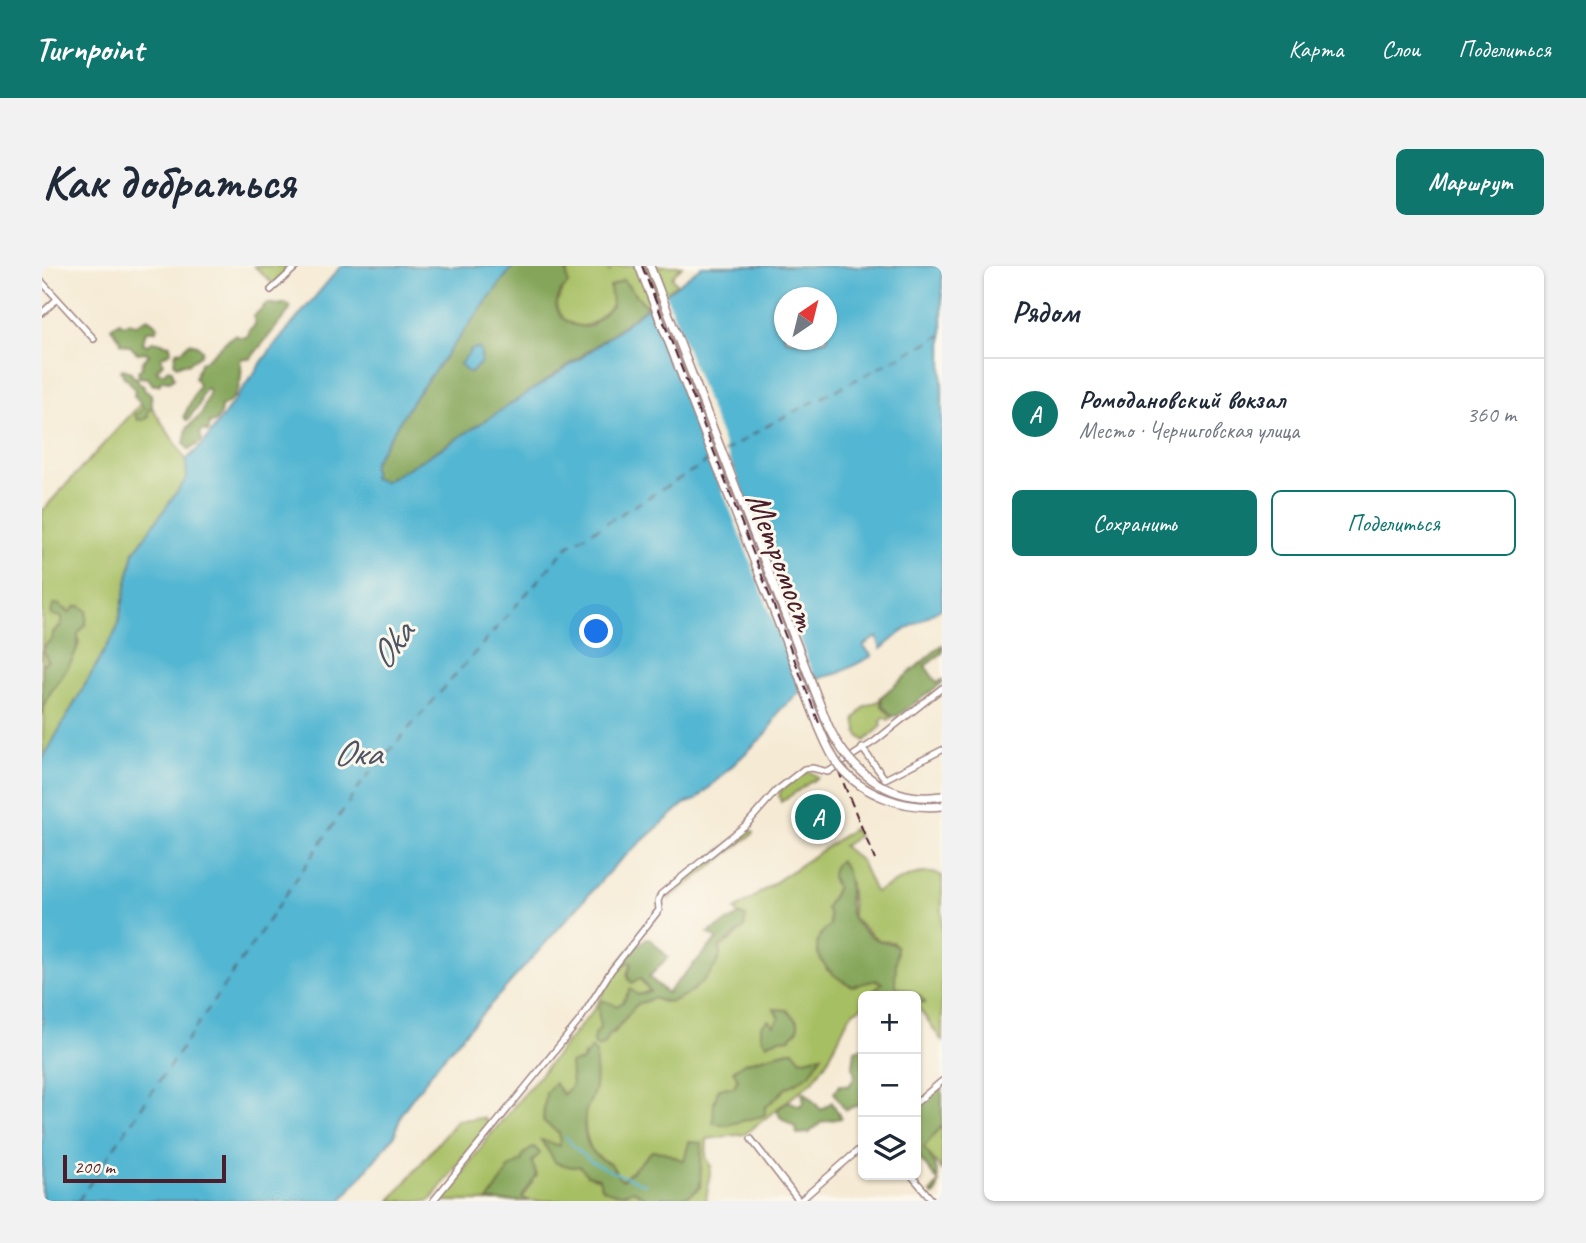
<!DOCTYPE html>
<html lang="ru">
<head>
<meta charset="utf-8">
<style>
  :root { --surface:#fff; --page:#f2f2f3; --text:#1f2937; --muted:#747a83; --line:#e0e1e3; --accent:#0f766e }
  body { margin:0; font-family:Caveat,sans-serif; background:var(--page); color:var(--text) }
  .controls { position:absolute; right:21px; bottom:21px; display:grid; overflow:hidden; border-radius:10px; box-shadow:0 2px 5px #0004 }
  .controls button { width:63px; height:63px; display:grid; place-items:center; padding:0; border:0; border-bottom:2px solid var(--line); background:var(--surface); color:var(--text); font:35px sans-serif }
  .compass { position:absolute; left:732px; top:21px; width:63px; height:63px; border-radius:50%; background:var(--surface); box-shadow:0 2px 5px #0004; rotate:35deg }
  .scale { position:absolute; left:21px; bottom:18px; width:163px; box-sizing:border-box; padding-left:7px; border:4px solid #4a1f2b; border-top:0; font-size:19px; line-height:24px; white-space:nowrap; color:#4a1f2b; -webkit-text-stroke:5px #fbf7ec; paint-order:stroke }
  .you { position:absolute; left:555px; top:366px; width:24px; height:24px; margin:-18px; border:5px solid #fff; border-radius:50%; background:#1a73e8; box-shadow:0 0 0 10px #1a73e833 }
  .badge { display:grid; place-items:center; width:46px; height:46px; border-radius:50%; background:var(--accent); color:#fff; font-size:23px; font-weight:700 }
  .pin { position:absolute; translate:-50% -50%; border:4px solid #fff; box-shadow:0 2px 7px #0006 }
  .list { margin:0; padding:0; list-style:none }
  h2 { display:flex; justify-content:space-between; align-items:center; height:91px; margin:0; padding:0 28px; font-size:30px }
  h2 small { font-size:23px; font-weight:400; color:var(--muted) }
  .list li { display:grid; grid-template-columns:46px 1fr auto; gap:21px; align-items:center; box-sizing:border-box; height:112px; padding:0 28px; border-top:2px solid var(--line) }
  .list b { display:block; font-size:26px; white-space:nowrap }
  .list p { margin:0; font-size:23px; white-space:nowrap; color:var(--muted) }
  .list em { font-size:23px; font-style:normal; color:var(--muted) }
  .actions { display:flex; gap:14px; padding:21px 28px }
  .actions a { flex:1; padding:16px 0; border:2px solid var(--accent); border-radius:10px; text-align:center; font-size:24px; color:var(--accent) }
  .actions .main { background:var(--accent); color:#fff }
  .icon { flex:none; width:38px; height:38px; fill:none; stroke:currentColor; stroke-width:2; stroke-linecap:round; stroke-linejoin:round }
  .map { position:relative; flex:none; width:900px; height:935px; overflow:hidden; border-radius:10px }
  header { display:flex; align-items:center; gap:42px; box-sizing:border-box; height:98px; padding:0 35px; background:var(--accent); color:#fff }
  header strong { font-size:33px }
  nav { display:flex; gap:38px; margin-inline-start:auto; font-size:24px }
  .intro { display:flex; align-items:center; justify-content:space-between; box-sizing:border-box; height:168px; padding:0 42px }
  h1 { margin:0; font-size:49px }
  .button { padding:18px 32px; border-radius:10px; background:var(--accent); color:#fff; font-size:24px; font-weight:700 }
  main { display:flex; gap:42px; padding:0 42px }
  aside { flex:1; background:var(--surface); border-radius:10px; box-shadow:0 2px 5px #0004 }
  .map>svg:first-child { display:block }
  .green { fill:#a7bf64; stroke:#786f48; stroke-width:2; fill-rule:evenodd }
  .forest { fill:#85a65a; stroke:#686242; stroke-width:2 }
  .water { fill:#53b6d2; stroke:#4e6a7e; stroke-width:2; fill-rule:evenodd }
  .pier { fill:#f5ead4 }
  .lines { fill:none; stroke-linecap:round; stroke-linejoin:round }
  .stream { stroke:#53b6d2; stroke-width:2 }
  .ferry { stroke:#4d5465; stroke-width:2; stroke-dasharray:9 7; stroke-linecap:butt }
  .minor-casing { stroke:#a08480; stroke-width:8 }
  .secondary-casing { stroke:#a08480; stroke-width:10 }
  .minor { stroke:#fff; stroke-width:5 }
  .secondary { stroke:#fff; stroke-width:7 }
  .rail { stroke:#4a1f2b; stroke-width:2; stroke-dasharray:10 5; stroke-linecap:butt }
  .secondary-bridge-casing { stroke:#a08480; stroke-width:10; stroke-linecap:butt }
  .secondary-bridge { stroke:#fff; stroke-width:7 }
  .labels { text-anchor:middle; dominant-baseline:central; stroke-width:6; stroke-linejoin:round; paint-order:stroke }
  .street-label { font-size:35px; fill:#4a1f2b; stroke:#fbf7ec }
  .water-label { font-size:37px; font-style:italic; fill:#4d5465; stroke:#fbf7ec }
</style>
</head>
<body>
<header>
<strong>Turnpoint</strong>
<nav><a>Карта</a><a>Слои</a><a>Поделиться</a></nav>
</header>
<div class="intro"><h1>Как добраться</h1><a class="button">Маршрут</a></div>
<main>
<div class="map">
<svg width="900" height="935" viewBox="0 0 900 935">
  <rect width="100%" height="100%" fill="#fbf7ec"/>
  <filter id="ink" filterUnits="userSpaceOnUse"><feTurbulence type="fractalNoise" baseFrequency=".0143" numOctaves="2"/><feDisplacementMap in="SourceGraphic" scale="14" xChannelSelector="R" yChannelSelector="G"/><feConvolveMatrix kernelMatrix="1 2 1 2 8 2 1 2 1" color-interpolation-filters="sRGB"/></filter>
  <filter id="wash" filterUnits="userSpaceOnUse"><feTurbulence type="fractalNoise" baseFrequency=".00686" numOctaves="4" result="noise"/><feDisplacementMap in="SourceGraphic" scale="28" xChannelSelector="R" yChannelSelector="G"/><feGaussianBlur stdDeviation="1.57" result="paint"/><feColorMatrix in="noise" values="0 0 0 0 0 0 0 0 0 0 0 0 0 0 0 0 0 1.4 0 .05"/><feComposite in="paint" operator="in"/></filter>
  <g filter="url(#wash)">
    <rect width="100%" height="100%" fill="#f5ead4"/>
    <g class="green">
      <path d="M212,0h40l-21,18z"/>
      <path d="M524,0h38l5,6 4,-6h69l-10,11 5,7 -30,23 -24,-27c-4,8 -6,19 -12,26 -15,22 -44,32 -55,0l12,-33z"/>
      <path d="M104,132l40,62 2,18 -54,74 -17,77 -75,131 2,-57 28,-44 7,-15 -1,-10 9,-23 -6,-5 -6,1 -5,7 -4,-5 -13,6 9,2v7l-9,8v7l-5,3v19l-6,4v-154z"/>
      <path d="M839,431v8l11,12 -4,3 -4,-3 -3,5 1,4 -17,15 -7,-6 -3,-16 10,-13 14,-5z"/>
      <path d="M763,506h5l8,5 -37,25 -2,-6 2,-6z"/>
      <path d="M706,562l6,5 -85,66v-7z"/>
      <path d="M811,563l5,7 -15,10 18,15 14,31c20,-8 46,-27 67,-16v165c-9,-12 -16,-25 -26,-36v-4l9,2v-2l-28,-14 -3,-4 3,-36 -5,-5 -14,-2 -25,-22 -3,-36 -10,-20 -8,18 5,7 -11,21 3,6 1,12c-17,12 -8,27 -3,44l25,16 24,-6 6,3 -8,8 20,5h-31v10l-10,6 -5,7 -19,39 -16,23 -68,53 -38,5 -1,18 5,9 -5,35h-46l24,-39 -20,-10 -12,-1 -29,29 -4,-1 -8,-15 -14,-5 -6,-9 -5,-16 -2,-19 11,-26v-13l-11,-21 -12,30 -9,10 -9,-12 -10,22 -1,16 16,12 1,13 -18,-5 14,22 24,3 7,9 46,15 17,11h-121l-7,-4 6,-8 -4,-35 -3,7 -14,8v4l-19,28h-47l50,-67 101,-122 24,-42h5l6,-8 5,1 -5,11 12,4 11,13 -33,15 -19,2 7,36 4,-10 5,-1 22,-28 17,-7 10,4 12,-2 35,-26 9,-26 17,-12 10,-19 -7,-2 -4,-5zM732,743l12,1 12,12 -8,16 -12,1 -4,-13 5,-8zM751,784l8,10 20,-5 -23,27 -12,6 -21,20 -46,-19 15,-2 10,-24z"/>
      <path d="M442,852l6,5 -60,78h-40l67,-81z"/>
      <path d="M900,860v44l-19,-23z"/>
    </g>
    <g class="forest">
      <path d="M471,0h53l2,18 -8,8 -4,14c5,16 19,22 35,20l21,-20 -2,-19 13,-7 24,27c-83,65 -171,122 -263,175l-11,-4v-15l44,-69z"/>
      <path d="M225,37l11,2 7,-2 5,3v4l-40,49 -7,-1 -3,2c4,16 -1,40 -19,47l-1,8 -5,7 -5,1 -2,9 -5,-2 -3,3 2,8 -13,9 -5,-6 3,-16 14,-13 9,-24 -3,-3c-7,5 -5,12 -9,19 -4,5 -7,6 -9,13h-3l-2,-4 15,-31 -4,-7 5,-15c10,-3 23,-22 35,-28l7,3 6,-2 2,-7 5,-4 -1,-9z"/>
      <path d="M106,52l10,8 -3,5h-9l-3,12 4,2 7,-4 16,4 1,7 -10,5 2,6 -7,8 7,3 5,-5 4,1 2,8 -4,3 -8,-1 -3,5h-6l-5,-7 -9,-1 -1,-6 4,-3 1,-7 6,-6 -3,-3 -9,1 -7,-7 -9,-2 -1,-5 -9,-11 8,-6 5,3 5,-3 7,3z"/>
      <path d="M147,77l8,2 5,5 -1,4 -13,10 -5,-1 -6,3 -3,-3 2,-11 7,-2z"/>
      <path d="M81,103l8,3 1,4 5,2 2,6 5,2v4l7,4 1,14 -4,2v6l-4,4h-6l-3,-5 9,-7 -10,-12 1,-6 -7,-10 -4,-3 -3,-7z"/>
      <path d="M12,338l6,1 9,8 6,-6 6,-1 6,5 -1,13 -8,10c3,31 -32,51 -36,80v-49l6,-4 -6,-13 10,-9 1,-6 9,-9v-7l-9,-2 -2,-3z"/>
      <path d="M900,379v8l-17,13 12,17 5,-3v3l-45,33h-5l-10,-11 -1,-8z"/>
      <path d="M797,595c18,15 4,39 14,57 3,7 18,19 25,22 8,3 13,1 19,7l-2,36 2,4c11,2 24,6 28,16l-9,-2v-5h-22l-21,-5 9,-8 -5,-3 -25,6c-23,-11 -52,-38 -22,-61l-1,-11 -3,-6 11,-20c-6,-9 -7,-19 2,-27z"/>
      <path d="M697,649l7,2 -2,11 -25,20 2,3c-2,19 -28,42 -46,49 -8,3 -14,1 -22,-2l-17,7 -23,28 -4,1 -4,10 -7,3 -5,-5 1,-7 6,-7 -2,-20 4,-8 15,6 6,-4 7,-13 8,6 12,-4 -10,-13 -8,5c-8,-7 -2,-12 0,-20l-5,-1 -6,8h-5l2,-6 17,-20 4,1 8,-7 3,1 18,18 -19,20 18,16 50,-54 -9,-6z"/>
      <path d="M732,743l13,1 11,12v7l-8,9 -12,1 -12,5 -5,-7v-11l7,-6 6,5 5,-7z"/>
      <path d="M821,781v60l-5,-2 -13,5 -11,-18 6,-7 9,1 6,-10 -2,-9 2,-17z"/>
      <path d="M549,782l5,5c-1,12 1,27 -2,38 -2,9 -9,17 -9,25 -3,24 5,40 26,48l8,14 4,2 29,-29 12,1 20,9 5,-19 13,1 -2,44c-12,12 -22,13 -38,10l-2,4h-10l-17,-11c-11,7 -21,4 -32,-3l-2,-9 -12,-3 -7,-9 -8,1 -16,-4 -15,-23 19,6 -1,-13 -16,-12 3,-28 8,-10 9,12 9,-10 -2,-22 12,-2z"/>
      <path d="M751,784l8,10 21,-5 -12,19 -24,14 -21,20v6l-3,2 -35,9 -14,-2 1,-20 5,-15 15,-1 4,-8 -5,-8 11,-8z"/>
      <path d="M900,818v42l-18,21c11,16 18,29 12,47l-3,1 -2,-3 8,-10 -23,-28v-48z"/>
      <path d="M763,826l16,18 11,-8 9,16 -19,4 -13,11 -12,1 -1,-6 -16,-11 -3,-7 11,-9 12,5 4,-5 -2,-8z"/>
      <path d="M492,881l6,6 -8,9 5,13 -15,22 7,4h-41l19,-28v-4l14,-8 3,-7z"/>
    </g>
    <g class="water">
      <path d="M299,0h172l-96,128 -44,69v15l11,4 65,-38 131,-85 122,-93h240v342l-42,25 -19,16 -4,-12 -13,8v2l8,9 -33,17 -19,5 -24,17 -17,16 -11,21 -72,68 -12,4 -69,61 -174,195 -39,52 -7,23 -54,66h-299v-441l75,-131 17,-77 53,-74 -1,-18 17,-16 69,-96zM743,32h42v42h-42z"/>
      <path d="M436,82l3,3v11l-10,11 -5,-2 -6,-7 11,-14z"/>
    </g>
    <path class="pier" d="M622,24l153,395 -15,9 -153,-392z"/>
    <g class="lines">
      <path class="stream" d="M524,871c20,28 48,36 79,47"/>
      <g class="ferry">
        <path d="M682,186l41,-25 177,-92"/>
        <path d="M36,935l285,-420 205,-235 142,-86"/>
      </g>
    </g>
  </g>
  <g filter="url(#ink)">
    <g class="lines">
      <defs>
        <g id="minor">
          <path d="M0,16l52,57"/>
          <path d="M229,24l26,-24"/>
          <path d="M0,47l15,-14"/>
          <path d="M820,482l23,31 57,-29"/>
          <path d="M874,837l26,-22"/>
          <path d="M709,873l48,62"/>
          <path d="M869,909l22,26"/>
          <path d="M391,935l147,-181 31,-49 48,-61 -1,-9 3,-7 86,-70 29,-33 28,-22 8,-1 16,4 47,-31 67,-53"/>
          <path d="M758,935l63,-55"/>
        </g>
        <g id="secondary">
          <path d="M597,0l180,461"/>
          <path d="M608,0l178,459"/>
        </g>
      </defs>
      <use href="#minor" class="minor-casing"/>
      <use href="#secondary" class="secondary-casing"/>
      <use href="#minor" class="minor"/>
      <use href="#secondary" class="secondary"/>
      <path class="rail" d="M600,0l179,462 54,132"/>
      <defs>
        <g id="secondary-bridge">
          <path d="M786,459c21,45 61,79 114,71"/>
          <path d="M777,461c6,14 11,27 20,39 24,29 66,44 103,40"/>
        </g>
      </defs>
      <use href="#secondary-bridge" class="secondary-bridge-casing"/>
      <use href="#secondary-bridge" class="secondary-bridge"/>
    </g>
  </g>
  <g class="labels">
    <g class="street-label">
      <text transform="translate(740 295) rotate(69)">Метромост</text>
    </g>
    <g class="water-label">
      <text transform="translate(349 379) rotate(-53)">Oka</text>
      <text x="315" y="486">Ока</text>
    </g>
  </g>
</svg>
<div class="controls">
<button>+</button>
<button>−</button>
<button><svg class="icon" aria-label="layers" viewBox="0 0 24 24"><path d="M12 4l9 5-9 5-9-5zM3 14l9 5 9-5"/></svg></button>
</div>
<svg class="compass" viewBox="-18 -18 36 36"><path d="M0-13l5 13h-10z" fill="#e53935"/><path d="M0 13l5-13h-10z" fill="#747a83"/></svg>
<div class="scale">200 m</div>
<div class="you"></div>
<div class="pin badge" style="left:776px;top:551px">A</div>
</div>
<aside>
<h2>Рядом<small></small></h2>
<ul class="list">
<li><span class="badge">A</span><div><b>Ромодановский вокзал</b><p>Место · Черниговская улица</p></div><em>360 m</em></li>
</ul>
<div class="actions"><a class="main">Сохранить</a><a>Поделиться</a></div>
</aside>
</main>
</body>
</html>
